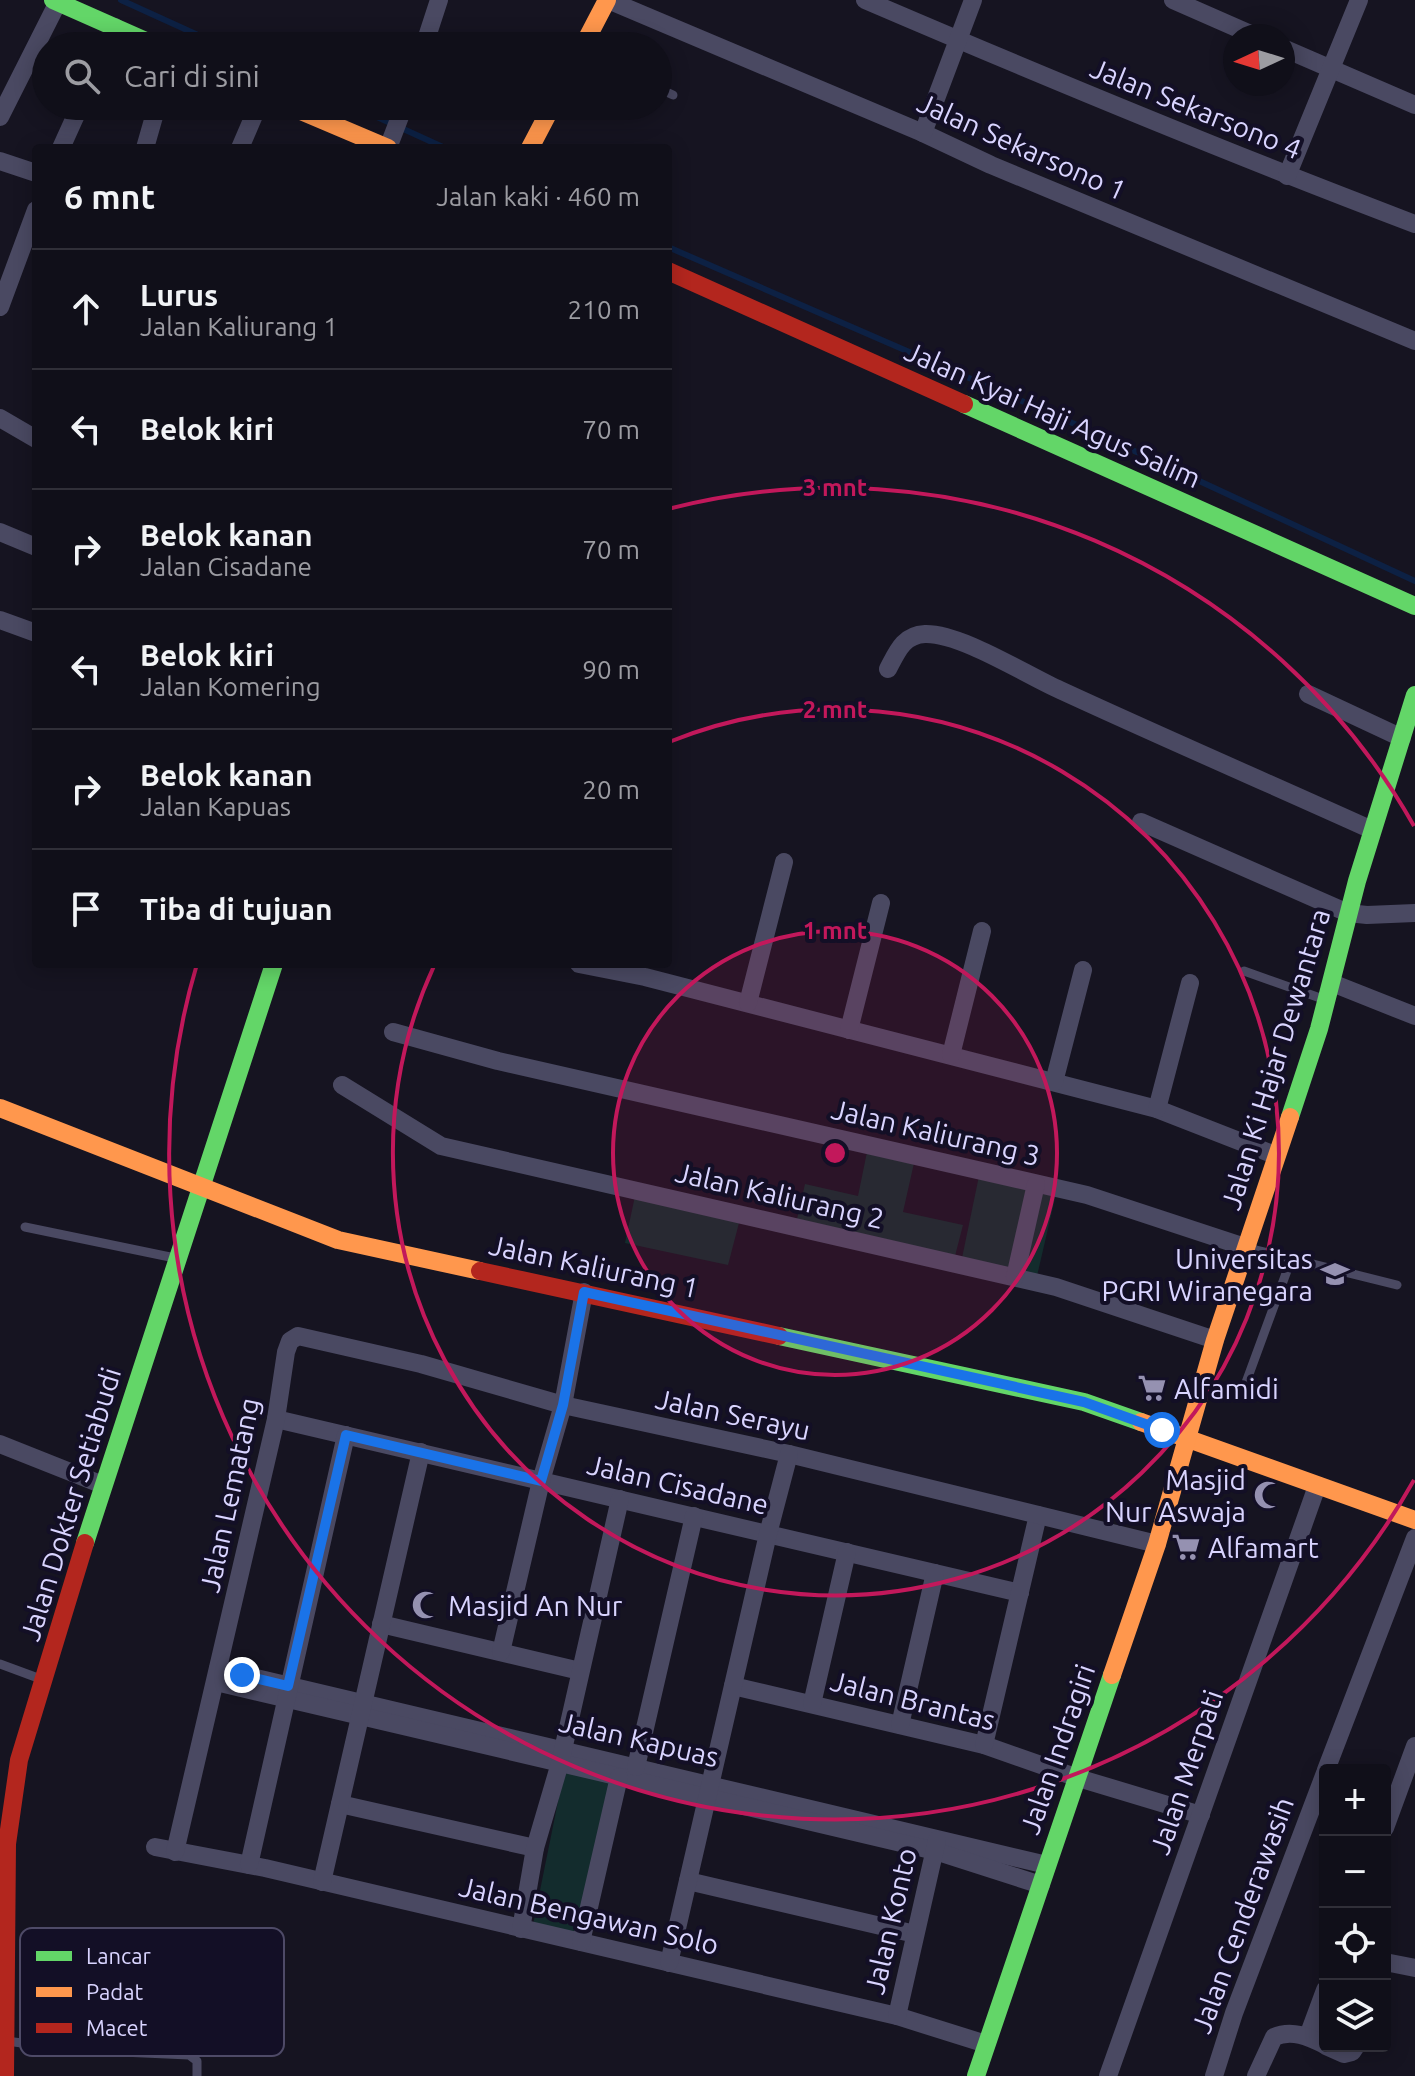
<!DOCTYPE html>
<html lang="id">
<head>
<meta charset="utf-8">
<style>
  :root { --surface:#100f19; --page:#1e1d26; --text:#f1f3f6; --muted:#9c9ca2; --line:#302f38 }
  body { margin:0; font-family:Ubuntu,sans-serif; background:var(--page); color:var(--text) }
  .controls { position:absolute; right:24px; bottom:24px; display:grid; overflow:hidden; border-radius:8px; box-shadow:0 4px 20px #0003 }
  .controls button { width:72px; height:72px; display:grid; place-items:center; padding:0; border:0; border-bottom:2px solid var(--line); background:var(--surface); color:var(--text); font:40px sans-serif }
  .compass { position:absolute; left:1223px; top:24px; width:72px; height:72px; border-radius:50%; background:var(--surface); box-shadow:0 4px 20px #0003; rotate:266deg }
  .stop { position:absolute; width:24px; height:24px; margin:-18px; border:6px solid #1a73e8; border-radius:50%; background:#fff }
  .stop.end { background:#1a73e8; border-color:#fff; box-shadow:0 2px 8px #0008 }
  .list { margin:0; padding:0; list-style:none }
  h2 { display:flex; justify-content:space-between; align-items:center; height:104px; margin:0; padding:0 32px; font-size:34px }
  h2 small { font-size:26px; font-weight:400; color:var(--muted) }
  .list li { display:grid; grid-template-columns:52px 1fr auto; gap:24px; align-items:center; box-sizing:border-box; height:120px; padding:0 32px; border-top:2px solid var(--line) }
  .list b { display:block; font-size:30px; white-space:nowrap }
  .list p { margin:0; font-size:26px; white-space:nowrap; color:var(--muted) }
  .list em { font-size:26px; font-style:normal; color:var(--muted) }
  .icon { flex:none; width:44px; height:44px; fill:none; stroke:currentColor; stroke-width:2; stroke-linecap:round; stroke-linejoin:round }
  .map { position:relative; flex:none; width:1415px; height:2076px; overflow:hidden }
  .search { position:absolute; background:var(--surface); box-shadow:0 4px 20px #0003; left:32px; top:32px; width:640px; height:88px; display:flex; align-items:center; gap:20px; box-sizing:border-box; padding:0 28px; border-radius:44px; color:var(--muted); font-size:30px }
  .panel { position:absolute; background:var(--surface); box-shadow:0 4px 20px #0003; left:32px; top:144px; width:640px; height:824px; border-radius:8px }
  .map>svg:first-child { display:block }
  .green { fill:#132c2d }
  .lines { fill:none; stroke-linecap:round; stroke-linejoin:round }
  .stream { stroke:#0d2144; stroke-width:6 }
  .lane { stroke:#4a4962; stroke-width:9 }
  .street { stroke:#4a4962; stroke-width:18 }
  .fast { stroke:#63d668; stroke-width:18 }
  .slow { stroke:#ff974d; stroke-width:18 }
  .jam { stroke:#b3261e; stroke-width:18 }
  .route { stroke:#1a73e8; stroke-width:10 }
  .ring { fill:none; stroke:#c2185b; stroke-width:4 }
  .labels { text-anchor:middle; dominant-baseline:central; stroke-width:8; stroke-linejoin:round; paint-order:stroke }
  .street-label { font-size:28px; fill:#d9d4ff; stroke:#130f26 }
  .poi-label { font-size:28px; fill:#d9d4ff; stroke:#130f26; text-anchor:start }
  .key { fill:#130f26; stroke:#4e4a67; stroke-width:2 }
  .key-label { font-size:22px; fill:#d9d4ff }
  .centre { fill:#c2185b; stroke:#130f26; stroke-width:4 }
  .ring-label { font-size:24px; text-anchor:middle; font-weight:bold; fill:#c2185b; stroke:#130f26; stroke-width:8; stroke-linejoin:round; paint-order:stroke }
</style>
</head>
<body>
<div class="map">
<svg width="1415" height="2076" viewBox="0 0 1415 2076">
  <rect width="100%" height="100%" fill="#161421"/>
  <g class="green">
    <path d="M867,1152l47,11 -11,49 60,13 -8,31 -158,-37 8,-35 53,12z"/>
    <path d="M979,1176l77,18 -19,82 -75,-18z"/>
    <path d="M635,1196l105,23 -12,46 -103,-22z"/>
    <path d="M564,1772l46,9 -33,155 -44,-11z"/>
  </g>
  <g class="lines">
    <g class="stream">
      <path d="M121,0l101,46"/>
      <path d="M353,106l92,42"/>
      <path d="M668,247l432,188 315,146"/>
    </g>
    <g class="lane">
      <path d="M658,88l15,7"/>
      <path d="M1244,971l79,28"/>
      <path d="M25,1227l145,30"/>
      <path d="M1248,1248l149,37"/>
      <path d="M1241,1396l51,-139"/>
      <path d="M0,1664l38,14"/>
      <path d="M14,2042l63,8 112,5 8,6v15"/>
    </g>
    <g class="street">
      <path d="M608,0l315,133 68,32 424,176"/>
      <path d="M865,0c182,78 365,154 550,224"/>
      <path d="M1173,0l82,36"/>
      <path d="M107,46l8,-19"/>
      <path d="M424,46l15,-46"/>
      <path d="M1283,48l132,57"/>
      <path d="M0,117l58,-115"/>
      <path d="M923,133l50,-133"/>
      <path d="M61,148l19,-42"/>
      <path d="M145,148l12,-42"/>
      <path d="M240,148l18,-42"/>
      <path d="M388,148l16,-42"/>
      <path d="M0,161l36,12"/>
      <path d="M1287,176l72,-176"/>
      <path d="M0,307l36,-97"/>
      <path d="M0,418l36,21"/>
      <path d="M0,532l36,15"/>
      <path d="M0,620l36,13"/>
      <path d="M888,669c9,-17 15,-34 37,-35 36,-1 101,41 135,56 104,48 208,93 312,140"/>
      <path d="M1308,694l94,44"/>
      <path d="M1141,822l207,91 19,2 48,-2"/>
      <path d="M579,964l66,13 512,132 118,46"/>
      <path d="M1332,983l83,33"/>
      <path d="M748,1003l36,-141"/>
      <path d="M849,1030l32,-127"/>
      <path d="M393,1032l105,29 589,134 161,53"/>
      <path d="M951,1055l31,-124"/>
      <path d="M1054,1082l29,-112"/>
      <path d="M342,1085l99,61 615,141 159,53"/>
      <path d="M1157,1109l33,-126"/>
      <path d="M1015,1277l21,-93"/>
      <path d="M276,1419l744,174"/>
      <path d="M0,1444l103,41"/>
      <path d="M381,1624l199,47"/>
      <path d="M501,1652l40,-171 22,-76 21,-113"/>
      <path d="M218,1669l829,196"/>
      <path d="M216,1682l719,169 106,34"/>
      <path d="M733,1686l251,59 94,33 123,37"/>
      <path d="M812,1704l35,-152"/>
      <path d="M900,1725l35,-152"/>
      <path d="M984,1745l54,-230"/>
      <path d="M636,1767l58,-251"/>
      <path d="M1326,1770l89,-232"/>
      <path d="M340,1804l195,44"/>
      <path d="M1385,1828l30,-82"/>
      <path d="M155,1847l110,21 632,148 89,28"/>
      <path d="M175,1852l101,-433 10,-67 4,-11 8,-5 123,28 142,41 226,49 368,90"/>
      <path d="M249,1865l97,-430"/>
      <path d="M688,1881l227,53"/>
      <path d="M322,1882l99,-430"/>
      <path d="M521,1929l14,-81 25,-85 60,-264"/>
      <path d="M581,1942l38,-165"/>
      <path d="M1385,1962l30,6"/>
      <path d="M669,1963l99,-429 21,-80"/>
      <path d="M897,2016l40,-176"/>
      <path d="M1308,2036l17,-46"/>
      <path d="M1326,2046l18,8 8,-2 4,-6"/>
      <path d="M1108,2076l209,-590"/>
      <path d="M1214,2076l20,-63 91,-240"/>
      <path d="M1256,2076l18,-39c18,-8 35,0 51,8"/>
    </g>
    <g class="fast">
      <path d="M53,0l104,46"/>
      <path d="M964,404l451,202"/>
      <path d="M1290,1117l29,-88 38,-148 58,-186"/>
      <path d="M779,1336l305,66 57,20"/>
      <path d="M85,1543l189,-579"/>
      <path d="M976,2076l136,-401"/>
    </g>
    <g class="slow">
      <path d="M583,46l24,-46"/>
      <path d="M289,106l99,42"/>
      <path d="M530,148l22,-42"/>
      <path d="M0,1108l338,132 142,31"/>
      <path d="M1141,1422l274,98"/>
      <path d="M1112,1675l45,-131 58,-204 75,-223"/>
    </g>
    <g class="jam">
      <path d="M668,271l296,133"/>
      <path d="M480,1271l299,65"/>
      <path d="M5,2076l2,-232 12,-84 66,-217"/>
    </g>
  </g>
  <g class="lines">
    <path class="route" d="M242,1675l46,11 58,-251 195,46 22,-76 21,-113 500,110 78,28"/>
  </g>
  <circle cx="835" cy="1153" r="222" fill="#c2185b" fill-opacity=".12"/>
  <g class="ring">
    <circle cx="835" cy="1153" r="222"/>
    <path d="M669 742A443 443 0 1 1 434 966"/>
    <path d="M1414 1480A665 665 0 0 1 197 964M668 509A665 665 0 0 1 1414 826"/>
  </g>
  <defs>
    <symbol id="university-bare" viewBox="-9 -9 18 18"><path d="M0-5L7-2L0 1L-7-2ZM-4 1L0 2.5L4 1V4Q0 6-4 4Z" fill="#9591b1" stroke="#130f26" stroke-width="2.5" paint-order="stroke"/></symbol>
    <symbol id="supermarket-bare" viewBox="-9 -9 18 18"><path d="M-6-5.5h2.5l.6 2H6L4.5 2H-2.5L-4.4-4H-6ZM-1.5 3.2a1.3 1.3 0 1 0 .1 0ZM3 3.2a1.3 1.3 0 1 0 .1 0Z" fill="#9591b1" stroke="#130f26" stroke-width="2.5" paint-order="stroke"/></symbol>
    <symbol id="mosque-bare" viewBox="-9 -9 18 18"><path d="M3.5-4.9A6 6 0 1 0 3.5 4.9A5 5 0 1 1 3.5-4.9Z" fill="#9591b1" stroke="#130f26" stroke-width="2.5" paint-order="stroke"/></symbol>
  </defs>
  <g fill-rule="evenodd">
    <use href="#university-bare" x="1315" y="1254" width="40" height="40"/>
    <use href="#supermarket-bare" x="1132" y="1368" width="40" height="40"/>
    <use href="#mosque-bare" x="1248" y="1475" width="40" height="40"/>
    <use href="#supermarket-bare" x="1166" y="1527" width="40" height="40"/>
    <use href="#mosque-bare" x="406" y="1585" width="40" height="40"/>
  </g>
  <g class="labels">
    <g class="street-label">
      <text transform="translate(1196 108) rotate(22)">Jalan Sekarsono 4</text>
      <text transform="translate(1022 146) rotate(24)">Jalan Sekarsono 1</text>
      <text transform="translate(1053 414) rotate(24)">Jalan Kyai Haji Agus Salim</text>
      <text transform="translate(1275 1059) rotate(-73)">Jalan Ki Hajar Dewantara</text>
      <text transform="translate(936 1132) rotate(13)">Jalan Kaliurang 3</text>
      <text transform="translate(780 1195) rotate(13)">Jalan Kaliurang 2</text>
      <text transform="translate(594 1266) rotate(12)">Jalan Kaliurang 1</text>
      <text transform="translate(733 1414) rotate(12)">Jalan Serayu</text>
      <text transform="translate(678 1484) rotate(13)">Jalan Cisadane</text>
      <text transform="translate(229 1495) rotate(-78)">Jalan Lematang</text>
      <text transform="translate(70 1504) rotate(-73)">Jalan Dokter Setiabudi</text>
      <text transform="translate(913 1700) rotate(14)">Jalan Brantas</text>
      <text transform="translate(639 1739) rotate(13)">Jalan Kapuas</text>
      <text transform="translate(1057 1749) rotate(-71)">Jalan Indragiri</text>
      <text transform="translate(1186 1772) rotate(-71)">Jalan Merpati</text>
      <text transform="translate(589 1915) rotate(13)">Jalan Bengawan Solo</text>
      <text transform="translate(1242 1915) rotate(-70)">Jalan Cenderawasih</text>
      <text transform="translate(890 1921) rotate(-77)">Jalan Konto</text>
    </g>
    <g class="poi-label">
      <text x="1313" y="1258" text-anchor="end">Universitas<tspan x="1313" dy="32">PGRI Wiranegara</tspan></text>
      <text x="1174" y="1388">Alfamidi</text>
      <text x="1246" y="1479" text-anchor="end">Masjid<tspan x="1246" dy="32">Nur Aswaja</tspan></text>
      <text x="1208" y="1547">Alfamart</text>
      <text x="448" y="1605">Masjid An Nur</text>
    </g>
  </g>
  <rect x="20" y="1928" width="264" height="128" rx="12" class="key"/>
  <rect x="36" y="1951" width="36" height="10" fill="#63d668"/>
  <rect x="36" y="1987" width="36" height="10" fill="#ff974d"/>
  <rect x="36" y="2023" width="36" height="10" fill="#b3261e"/>
  <g class="key-label">
    <text x="86" y="1964">Lancar</text>
    <text x="86" y="2000">Padat</text>
    <text x="86" y="2036">Macet</text>
  </g>
  <circle cx="835" cy="1153" r="12" class="centre"/>
  <g class="ring-label">
    <text x="835" y="496">3 mnt</text>
    <text x="835" y="718">2 mnt</text>
    <text x="835" y="939">1 mnt</text>
  </g>
</svg>
<div class="controls">
<button>+</button>
<button>−</button>
<button><svg class="icon" aria-label="locate" viewBox="0 0 24 24"><circle cx="12" cy="12" r="6"/><path d="M12 2v4M12 18v4M2 12h4M18 12h4"/></svg></button>
<button><svg class="icon" aria-label="layers" viewBox="0 0 24 24"><path d="M12 4l9 5-9 5-9-5zM3 14l9 5 9-5"/></svg></button>
</div>
<svg class="compass" viewBox="-18 -18 36 36"><path d="M0-13l5 13h-10z" fill="#e53935"/><path d="M0 13l5-13h-10z" fill="#9c9ca2"/></svg>
<div class="stop" style="left:1162px;top:1430px"></div>
<div class="stop end" style="left:242px;top:1675px"></div>
<div class="search"><svg class="icon" aria-label="search" viewBox="0 0 24 24"><circle cx="10" cy="10" r="6"/><path d="M15 15l6 6"/></svg>Cari di sini</div>
<section class="panel">
<h2>6 mnt<small>Jalan kaki · 460 m</small></h2>
<ul class="list">
<li><svg class="icon" aria-label="ahead" viewBox="0 0 24 24"><path d="M12 20V5M6 11l6-6 6 6"/></svg><div><b>Lurus</b><p>Jalan Kaliurang 1</p></div><em>210 m</em></li>
<li><svg class="icon" aria-label="left" viewBox="0 0 24 24"><path d="M17 20v-9H6M10 6l-5 5 5 5"/></svg><div><b>Belok kiri</b></div><em>70 m</em></li>
<li><svg class="icon" aria-label="right" viewBox="0 0 24 24"><path d="M7 20v-9h11M14 6l5 5-5 5"/></svg><div><b>Belok kanan</b><p>Jalan Cisadane</p></div><em>70 m</em></li>
<li><svg class="icon" aria-label="left" viewBox="0 0 24 24"><path d="M17 20v-9H6M10 6l-5 5 5 5"/></svg><div><b>Belok kiri</b><p>Jalan Komering</p></div><em>90 m</em></li>
<li><svg class="icon" aria-label="right" viewBox="0 0 24 24"><path d="M7 20v-9h11M14 6l5 5-5 5"/></svg><div><b>Belok kanan</b><p>Jalan Kapuas</p></div><em>20 m</em></li>
<li><svg class="icon" aria-label="arrive" viewBox="0 0 24 24"><path d="M6 21V4h12l-3 4 3 4H6"/></svg><div><b>Tiba di tujuan</b></div></li>
</ul>
</section>
</div>
</body>
</html>
